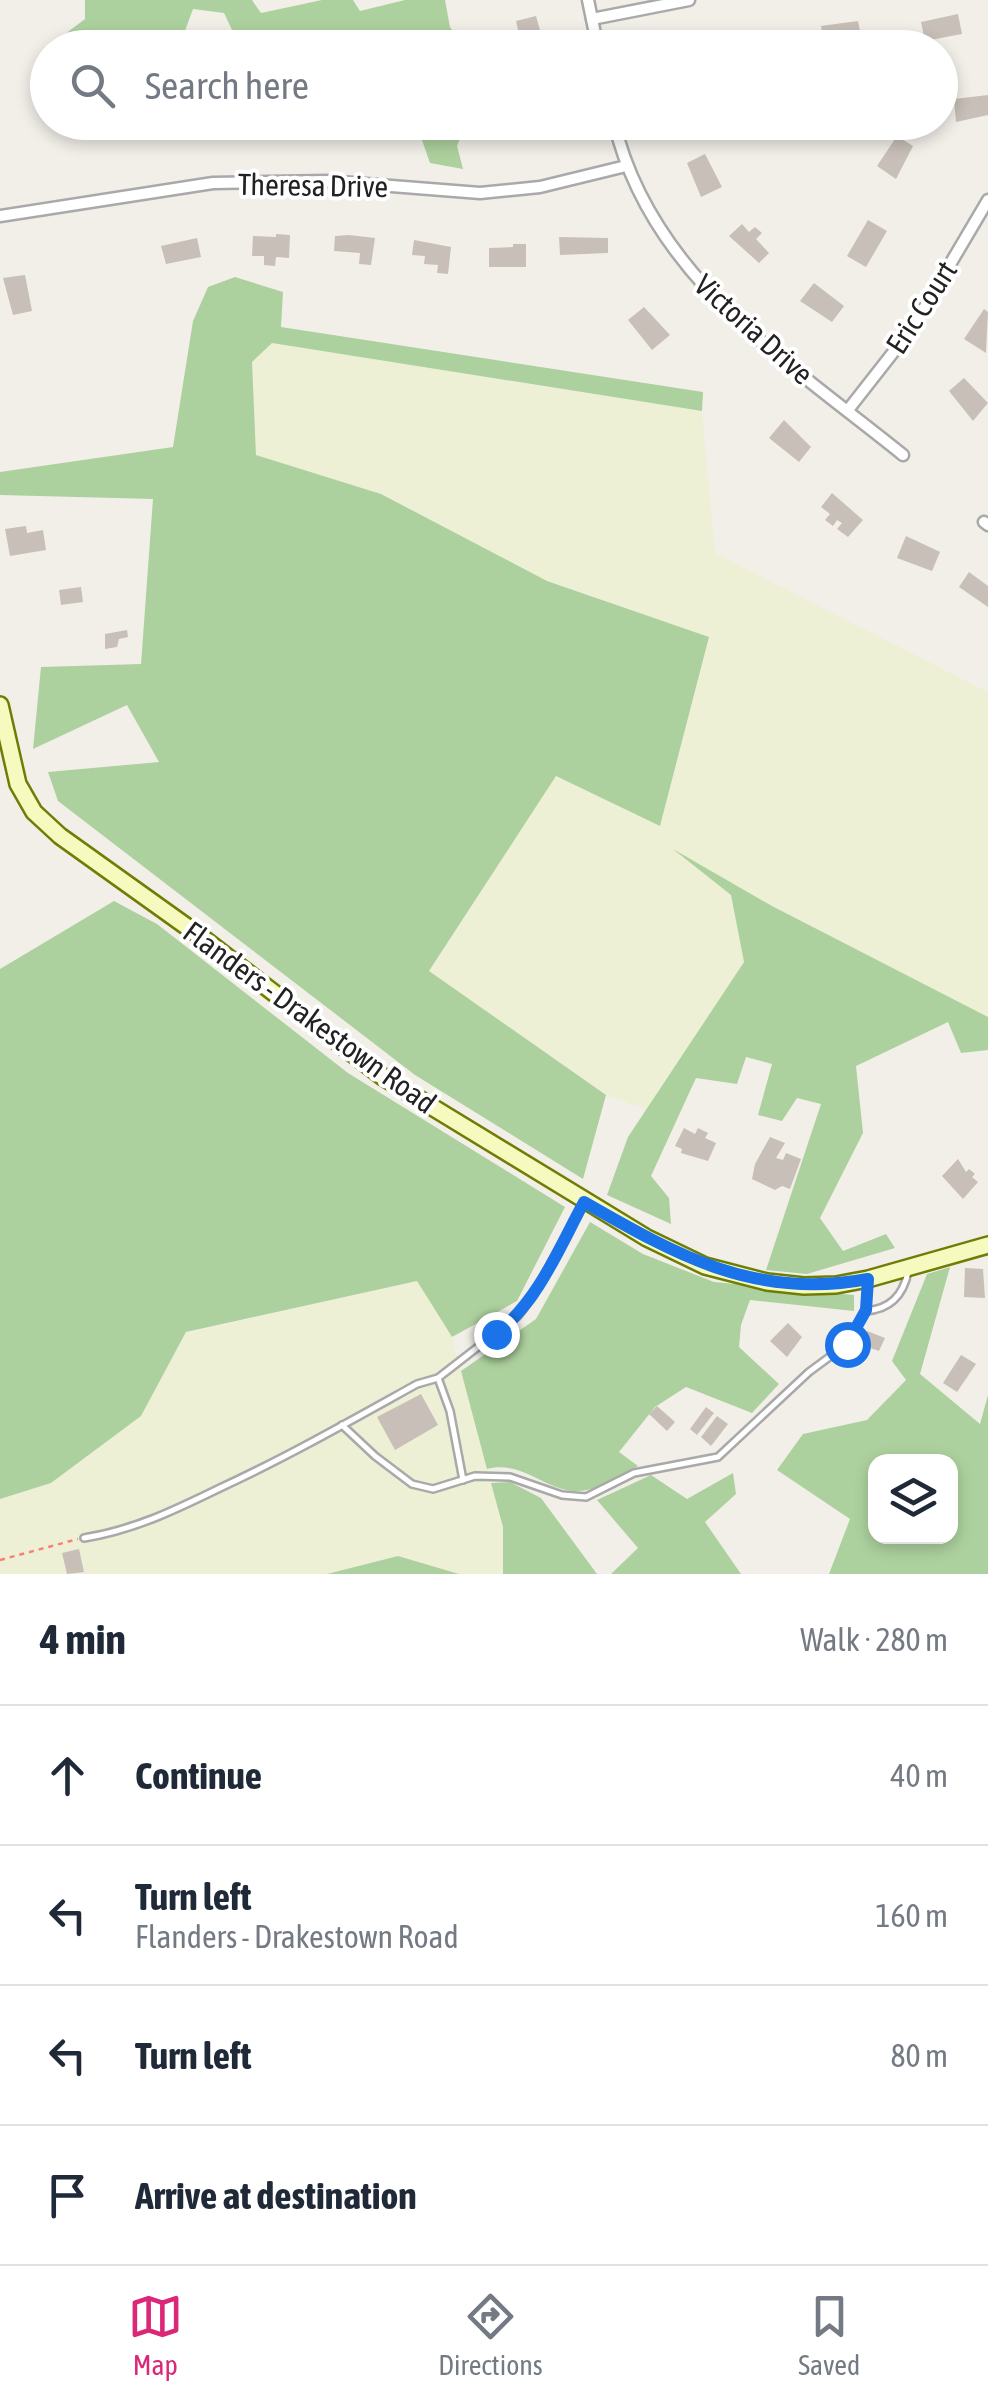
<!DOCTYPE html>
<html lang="en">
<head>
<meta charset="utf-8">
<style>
  :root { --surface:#fff; --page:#f6f6f7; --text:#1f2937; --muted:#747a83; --line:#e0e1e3; --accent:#db2777 }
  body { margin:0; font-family:"Asap Condensed",sans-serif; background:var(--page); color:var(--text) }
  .controls { position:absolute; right:30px; bottom:30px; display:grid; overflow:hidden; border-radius:20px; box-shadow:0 5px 15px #0003 }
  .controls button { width:90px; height:90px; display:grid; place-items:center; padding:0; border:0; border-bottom:2px solid var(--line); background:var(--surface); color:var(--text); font:50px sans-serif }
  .stop { position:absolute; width:30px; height:30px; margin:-22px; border:8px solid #1a73e8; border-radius:50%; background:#fff }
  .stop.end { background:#1a73e8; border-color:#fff; box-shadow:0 2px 10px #0008 }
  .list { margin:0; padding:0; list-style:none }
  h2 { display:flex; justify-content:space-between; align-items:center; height:130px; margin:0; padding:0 40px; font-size:42px }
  h2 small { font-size:32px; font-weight:400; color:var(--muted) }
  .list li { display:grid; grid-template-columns:65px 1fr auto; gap:30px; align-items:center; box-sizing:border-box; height:140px; padding:0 40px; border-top:2px solid var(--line) }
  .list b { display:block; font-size:38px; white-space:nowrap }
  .list p { margin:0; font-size:32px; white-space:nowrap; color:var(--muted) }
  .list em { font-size:32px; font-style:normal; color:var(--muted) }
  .icon { flex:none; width:55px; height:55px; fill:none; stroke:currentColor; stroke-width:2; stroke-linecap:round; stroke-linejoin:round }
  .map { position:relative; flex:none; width:988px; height:1574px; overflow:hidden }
  .search { position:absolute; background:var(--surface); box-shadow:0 5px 15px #0003; left:30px; right:30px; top:30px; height:110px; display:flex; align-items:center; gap:25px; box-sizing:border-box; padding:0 35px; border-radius:55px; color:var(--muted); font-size:38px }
  .sheet { height:690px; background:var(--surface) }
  nav { display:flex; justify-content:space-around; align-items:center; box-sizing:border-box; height:140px; border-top:2px solid var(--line); background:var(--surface); font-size:28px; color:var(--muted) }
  nav a { display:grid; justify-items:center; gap:5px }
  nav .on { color:var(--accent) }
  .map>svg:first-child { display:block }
  .farmland { fill:#eef0d5 }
  .forest { fill:#add19e; fill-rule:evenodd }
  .building { fill:#c7bfb8 }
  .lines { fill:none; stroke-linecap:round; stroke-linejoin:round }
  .lane-casing { stroke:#a9a9a9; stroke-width:10 }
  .street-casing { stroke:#a9a9a9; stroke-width:15 }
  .secondary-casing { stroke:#707d05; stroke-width:20 }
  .path { stroke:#fa8072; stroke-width:2.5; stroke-dasharray:5 5; stroke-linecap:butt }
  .lane { stroke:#fff; stroke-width:5 }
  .street { stroke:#fff; stroke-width:10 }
  .secondary { stroke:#f7fabf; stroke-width:15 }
  .route { stroke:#1a73e8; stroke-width:12 }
  .labels { text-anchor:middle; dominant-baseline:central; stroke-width:8; stroke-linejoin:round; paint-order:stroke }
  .street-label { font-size:30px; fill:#222; stroke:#fff }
</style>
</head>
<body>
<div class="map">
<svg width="988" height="1574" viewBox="0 0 988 1574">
  <rect width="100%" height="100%" fill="#f2efe9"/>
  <g class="farmland">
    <path d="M272,343l430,68 13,142 273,139v325l-216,-111 -91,-52 50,41 13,67 -98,147 -40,-14 -177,-123 127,-196 104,50 49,-188 -162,-57 -166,-87 -125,-39 -4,-94z"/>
    <path d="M417,1281l35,57 51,189v47h-44l-61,-18 -71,18h-327v-75l51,-16 90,-67 45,-83z"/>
  </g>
  <g class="forest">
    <path d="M85,0h167l9,13 61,-13h31l7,11 45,-11h40l5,27 13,20h-223l-16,-34 -31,-4 -14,38 -131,1 -1,10 -3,-8 41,-31z"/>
    <path d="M416,123h50l-9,23 6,23 -33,-6z"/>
    <path d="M235,277l48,15 -2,35 422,65 -1,19 -430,-68 -20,19 4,93 125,39 166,87 162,56 -49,189 -104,-50 -127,195 177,124 -23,84 -168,-104 -357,-274 -10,-29 111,-10 -32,-57 -94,44 8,-82 100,-3 12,-165 -153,-4v-23l173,-25 20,-126 15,-34z"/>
    <path d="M673,849l99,57 216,111v33l-27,3 -13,-31 -92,44 7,67 -43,85 23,33 43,-17 9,14 -88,26 -41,-4 55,-166 -24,-6 -15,23 -24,-6 14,-51 -26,-7 -9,27 -41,-6 -45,98 18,22 2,26 -64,-29 21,-58 116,-175 -13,-67z"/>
    <path d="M114,901l43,23 191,149 217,134 -48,94 -65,36 -35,-56 -231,51 -45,84 -90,67 -51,16v-530z"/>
    <path d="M590,1222l53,32 71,28 140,13v16l-104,-11 -9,25 -2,22 40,37 -27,29 -66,-26 -31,20 -36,45 19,14c-16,8 -34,20 -51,24 -37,8 -60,-31 -100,-21l-26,-98 75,-52z"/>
    <path d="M950,1267l-30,107 60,50 8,-29v179h-159l21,-55 -73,-49 26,-36 64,-14 39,-40 -14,-19 35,-87zM876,1462h74v74h-74z"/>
    <path d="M733,1473l3,21 -31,28 36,52h-130l27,-26 -41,-48 54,-25 36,24z"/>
    <path d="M510,1482l31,16 56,76h-94v-47l-12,-44z"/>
    <path d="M398,1556l61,18h-132z"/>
  </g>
  <g class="building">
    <path d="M958,14l4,20 -37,7 -4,-19z"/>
    <path d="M536,16l9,32h-23l-6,-27z"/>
    <path d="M858,21l4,20 -4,1 1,6h-16l-1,-3 -17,3 -4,-22z"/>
    <path d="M988,95v20l-32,7 -2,-23z"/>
    <path d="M369,122h39v9l-39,-2z"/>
    <path d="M897,136l16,10 -17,33 -19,-13z"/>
    <path d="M705,154l17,33 -21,10 -14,-34z"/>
    <path d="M868,220l19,11 -21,36 -19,-11z"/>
    <path d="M742,224l7,8 6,-5 7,6 -6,6 13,14 -10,10 -30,-27z"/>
    <path d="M276,234l14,1 -1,23 -13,-1 -1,9 -11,-1v-9h-12l1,-20 23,1z"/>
    <path d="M349,235l26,3 -4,27 -12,-1 1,-11 -26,-2 1,-15z"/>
    <path d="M559,237l49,1v15l-48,2z"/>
    <path d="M197,238l4,19 -35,7 -5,-18z"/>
    <path d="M414,240l37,7 -3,27 -11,-1 1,-8 -14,-1 1,-8 -13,-1z"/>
    <path d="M513,244h13v23h-37v-19l24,-1z"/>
    <path d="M25,275l7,36 -19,4 -10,-37z"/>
    <path d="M814,283l30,23 -12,16 -32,-21z"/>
    <path d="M644,307l26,28 -18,15 -24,-30z"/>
    <path d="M984,309l4,3 -2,41 -22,-14z"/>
    <path d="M964,378l24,25 -15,18 -24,-30z"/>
    <path d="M784,420l27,27 -12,15 -30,-24z"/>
    <path d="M832,493l31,27 -15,17 -11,-8 5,-6 -5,-3 -4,6 -8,-6 5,-6 -9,-7z"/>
    <path d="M26,526l1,7 16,-3 3,20 -36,6 -5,-27z"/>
    <path d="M906,536l34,16 -8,19 -35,-13z"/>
    <path d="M969,572l19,14v21l-29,-20z"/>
    <path d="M81,587l2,15 -22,3 -2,-15z"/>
    <path d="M127,630l1,7 -9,2 -2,8 -12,2v-15z"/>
    <path d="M684,1128l11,6 3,-6 10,5 -3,5 11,5 -8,18 -27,-8 1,-4 -7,-3z"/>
    <path d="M770,1137l15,6 -9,15 7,2 3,-7 15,6 -11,30 -8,-3 -7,4 -23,-11 3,-15z"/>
    <path d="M958,1159l8,13 3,-3 6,5 -3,3 6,5 -15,17 -21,-23z"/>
    <path d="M965,1268l18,1 2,29 -21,-1z"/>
    <path d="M788,1323l14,14 -15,20 -17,-16z"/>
    <path d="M867,1331l18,7 -6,13 -17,-6z"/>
    <path d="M961,1355l15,9 -19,28 -14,-9z"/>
    <path d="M421,1394l17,31 -43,25 -18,-33z"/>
    <path d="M657,1406l18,16 -8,9 -18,-17z"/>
    <path d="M706,1407l8,6 -17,22 -7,-6z"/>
    <path d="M717,1416l11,8 -17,22 -10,-9z"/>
    <path d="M79,1549l5,23 -17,2 -5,-21z"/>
  </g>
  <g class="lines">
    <defs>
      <g id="lane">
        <path d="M866,1311c24,-2 37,-15 42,-39"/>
        <path d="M438,1378l12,33 13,69"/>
        <path d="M342,1425l33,31 37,28 21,5 42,-13 35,1 52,18 24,2 48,-24 84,-16 91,-85 38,-28 19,-33 2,-30"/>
        <path d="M84,1538c50,-8 91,-28 136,-50 67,-31 132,-68 197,-104l21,-6 80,-62 16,-21 49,-91"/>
      </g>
      <g id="street">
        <path d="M588,0l10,48"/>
        <path d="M592,19l97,-19"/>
        <path d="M614,122c36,154 174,240 289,333"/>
        <path d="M0,216l213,-33 115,-2 152,12 60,-6 86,-21"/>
        <path d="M848,410l65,-83 75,-127"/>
        <path d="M984,522l4,3"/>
      </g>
      <path id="secondary" d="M0,705l18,79 16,28 26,24 144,103 179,138 264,161 58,28 62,16 37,4 32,-1 32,-6 120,-34"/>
    </defs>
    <use href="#lane" class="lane-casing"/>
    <use href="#street" class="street-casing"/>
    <use href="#secondary" class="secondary-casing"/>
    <path class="path" d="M0,1560l78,-21"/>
    <use href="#lane" class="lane"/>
    <use href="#street" class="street"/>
    <use href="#secondary" class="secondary"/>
  </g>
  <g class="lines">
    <path class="route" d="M496,1334c43,-34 63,-86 88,-132 94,54 172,98 284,77l-2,31 -19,34"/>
  </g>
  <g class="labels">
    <g class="street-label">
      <text transform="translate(313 185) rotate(1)">Theresa Drive</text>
      <text transform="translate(921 307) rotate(-57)">Eric Court</text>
      <text transform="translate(754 329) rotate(42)">Victoria Drive</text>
      <text transform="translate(310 1017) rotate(36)">Flanders - Drakestown Road</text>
    </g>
  </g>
</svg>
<div class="controls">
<button><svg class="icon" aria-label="layers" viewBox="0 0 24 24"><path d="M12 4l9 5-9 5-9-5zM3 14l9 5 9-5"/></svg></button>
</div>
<div class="stop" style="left:847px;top:1344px"></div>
<div class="stop end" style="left:496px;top:1334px"></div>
<div class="search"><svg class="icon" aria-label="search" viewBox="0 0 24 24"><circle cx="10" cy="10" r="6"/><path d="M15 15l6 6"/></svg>Search here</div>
</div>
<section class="sheet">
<h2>4 min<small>Walk · 280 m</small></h2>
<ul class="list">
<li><svg class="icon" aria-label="ahead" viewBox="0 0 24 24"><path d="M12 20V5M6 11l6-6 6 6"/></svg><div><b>Continue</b></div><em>40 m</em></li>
<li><svg class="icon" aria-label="left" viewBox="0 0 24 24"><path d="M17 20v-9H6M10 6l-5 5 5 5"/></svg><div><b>Turn left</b><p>Flanders - Drakestown Road</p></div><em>160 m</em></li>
<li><svg class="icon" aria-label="left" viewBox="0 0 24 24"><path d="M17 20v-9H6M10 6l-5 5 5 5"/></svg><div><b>Turn left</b></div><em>80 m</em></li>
<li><svg class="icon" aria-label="arrive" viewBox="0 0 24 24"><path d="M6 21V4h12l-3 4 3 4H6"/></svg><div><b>Arrive at destination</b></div></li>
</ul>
</section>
<nav>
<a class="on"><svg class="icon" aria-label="map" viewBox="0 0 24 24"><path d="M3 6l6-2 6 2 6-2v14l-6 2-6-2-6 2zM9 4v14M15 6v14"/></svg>Map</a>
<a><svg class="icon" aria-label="directions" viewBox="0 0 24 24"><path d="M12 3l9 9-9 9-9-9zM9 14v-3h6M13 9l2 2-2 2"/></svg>Directions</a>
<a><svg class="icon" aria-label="saved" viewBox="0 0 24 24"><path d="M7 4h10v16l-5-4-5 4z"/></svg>Saved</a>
</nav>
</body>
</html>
